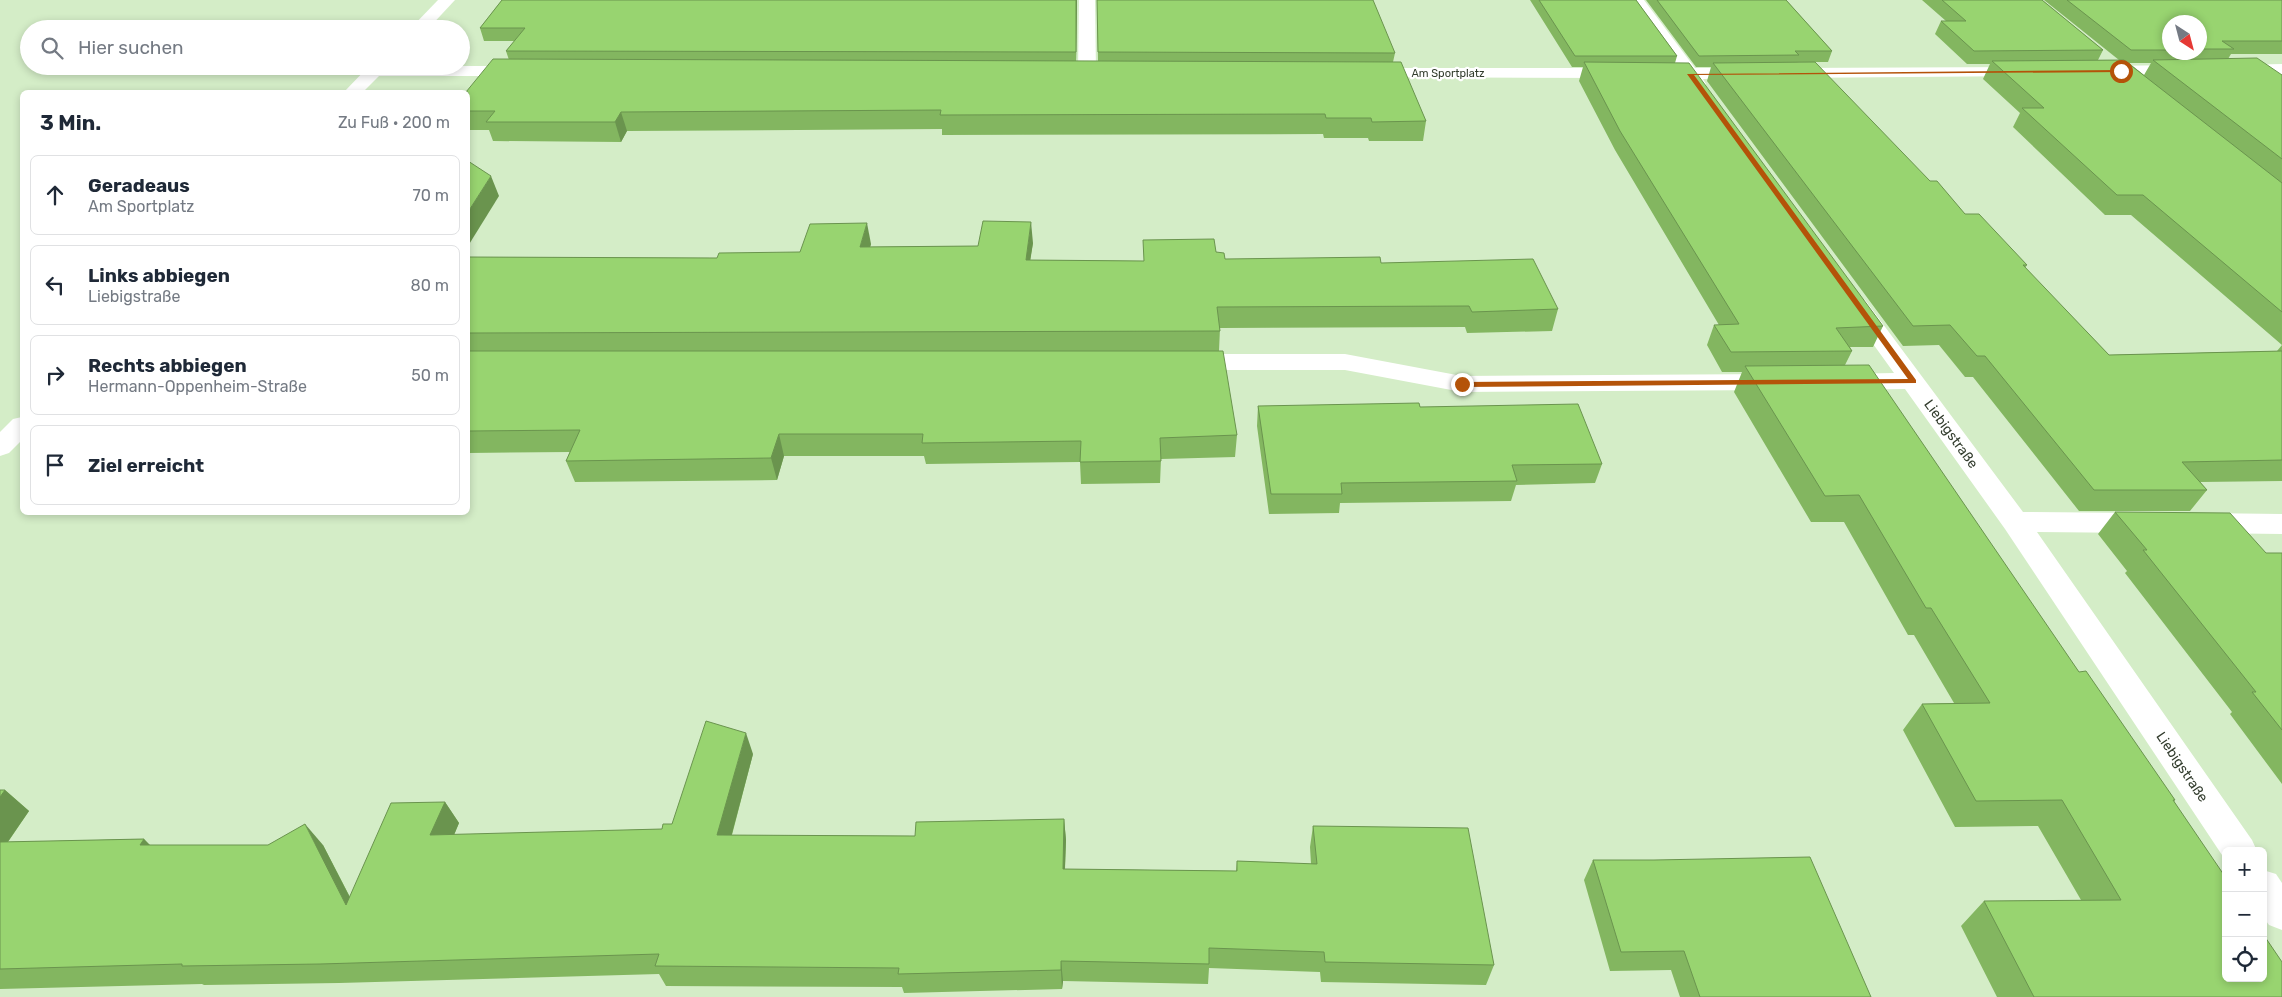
<!DOCTYPE html>
<html lang="de">
<head>
<meta charset="utf-8">
<style>
  :root { --surface:#fff; --page:#f2f2f3; --text:#1f2937; --muted:#747a83; --line:#e0e1e3 }
  body { margin:0; font-family:Rubik,sans-serif; background:var(--page); color:var(--text) }
  .controls { position:absolute; right:15px; bottom:15px; display:grid; overflow:hidden; border-radius:8px; box-shadow:0 2px 8px #0003 }
  .controls button { width:45px; height:45px; display:grid; place-items:center; padding:0; border:0; border-bottom:1px solid var(--line); background:var(--surface); color:var(--text); font:25px sans-serif }
  .compass { position:absolute; left:2162px; top:15px; width:45px; height:45px; border-radius:50%; background:var(--surface); box-shadow:0 2px 8px #0003; rotate:144deg }
  .stop { position:absolute; width:15px; height:15px; margin:-11px; border:4px solid #b45309; border-radius:50%; background:#fff }
  .stop.end { background:#b45309; border-color:#fff; box-shadow:0 1px 5px #0008 }
  .list { margin:0; padding:0; list-style:none }
  h2 { display:flex; justify-content:space-between; align-items:center; height:65px; margin:0; padding:0 20px; font-size:21px }
  h2 small { font-size:16px; font-weight:400; color:var(--muted) }
  .list li { display:grid; grid-template-columns:32px 1fr auto; gap:15px; align-items:center; box-sizing:border-box; height:80px; margin:0 10px 10px; padding:0 10px; border:1px solid var(--line); border-radius:8px }
  .list b { display:block; font-size:19px; white-space:nowrap }
  .list p { margin:0; font-size:16px; white-space:nowrap; color:var(--muted) }
  .list em { font-size:16px; font-style:normal; color:var(--muted) }
  .icon { flex:none; width:28px; height:28px; fill:none; stroke:currentColor; stroke-width:2; stroke-linecap:round; stroke-linejoin:round }
  .map { position:relative; flex:none; width:2282px; height:997px; overflow:hidden }
  .search { position:absolute; background:var(--surface); box-shadow:0 2px 8px #0003; left:20px; top:20px; width:450px; height:55px; display:flex; align-items:center; gap:12px; box-sizing:border-box; padding:0 18px; border-radius:28px; color:var(--muted); font-size:19px }
  .panel { position:absolute; background:var(--surface); box-shadow:0 2px 8px #0003; left:20px; top:90px; width:450px; height:425px; border-radius:8px }
  .map>svg:first-child { display:block }
  .lines { fill:none; stroke-linecap:round; stroke-linejoin:round }
  .minor { fill:#fff; fill-rule:evenodd }
  .wall { fill:#83b660; fill-rule:evenodd }
  .shaded-wall { fill:#6a944e }
  .building { fill:#98d470; stroke:#6a944e }
  .route { fill:#b45309 }
  .labels { text-anchor:middle; dominant-baseline:central; stroke-width:4.5; stroke-linejoin:round; paint-order:stroke }
  .far-street-label { font-size:11px; fill:#323c2d; stroke:#fff }
  .street-label { font-size:14px; fill:#323c2d; stroke:#fff }
</style>
</head>
<body>
<div class="map">
<svg width="2282" height="997" viewBox="0 0 2282 997">
  <rect width="100%" height="100%" fill="#d4edc7"/>
  <g class="lines">
    <g class="minor">
      <path d="M438,0h17l-27,29h-18z"/>
      <path d="M1079,0h16l1,72 -3,4h-12l-3,-4z"/>
      <path d="M1628,0h16l51,68h51l6,1 3,4 -3,4 -6,1 -43,1 3,5 -3,4 -6,1 -6,-1 -7,-9 -31,-1 -3,-4 3,-4 24,-2z"/>
      <path d="M2282,64v10l-46,1 -6,-1 -3,-4 3,-4 6,-1z"/>
      <path d="M2183,65l6,1 3,4 -3,4 -88,2 -6,-1 -3,-4 3,-4 6,-1z"/>
      <path d="M369,66h152l6,1 3,4 -3,4 -6,1h-142l-16,16h-19z"/>
      <path d="M2023,67l6,1 3,4 -3,4 -240,2 -6,-1 -3,-4 3,-4 6,-1z"/>
      <path d="M1369,68h249l6,1 3,4 -3,4 -6,1 -255,-1 -3,-4 3,-4z"/>
      <path d="M1857,298l8,2 158,212 120,1 10,3 4,7 -4,7 -10,3 -106,-1 215,308 5,11h-31v10l-221,-332 -100,-140 -63,1 -9,-2 -3,-6 3,-6 9,-2 52,-1 -49,-68 4,-5z"/>
      <path d="M1189,354h156l117,22 314,-2 9,2 3,6 -3,6 -9,2 -314,2 -117,-22h-156l-9,-3 -3,-5 3,-5z"/>
      <path d="M22,417v23l-13,13 -9,3v-24l13,-13z"/>
      <path d="M2201,513l81,1v20l-81,-1 -10,-3 -4,-7 4,-7z"/>
      <path d="M2263,870l13,4 6,9v47l-13,-5 -6,-8z"/>
    </g>
  </g>
  <g class="wall">
    <path d="M502,0h575l-1,61h22l-1,-61 298,53 -2,9 33,59 -3,20h-54l-1,-3h-44l-1,-4 -381,1v-6l-315,2 -6,11 -128,-1 -4,-11h-21v-38l41,-32 -3,-9 9,-10h-31l-4,-13z"/>
    <path d="M1530,0h106l41,56 -2,7 208,263 -10,21h-23l2,4 -7,14 234,307 96,128 -1,1 108,196h-285l-36,-71 23,-25 97,-1 -43,-74 -83,1 -52,-97 19,-26 32,-1 -40,-68h-6l-64,-113h-33l-77,-130 8,-20h-20l-15,-27 7,-20h5l-104,-175 -36,-69 4,-14h-11z"/>
    <path d="M1646,0h140l46,51 -4,11h-31l133,119 35,33 62,51 -2,3 84,87 168,-4 5,-6 -151,-130h-26l-92,-88 7,-14 -37,-34 7,-15h-23l-32,-30 6,-13h5l-24,-21h120l61,50 -5,10h21l-75,-60h238v54h-51l-3,5 54,16v406l-82,1 7,8 -17,21h-111l-106,-134h-8l-26,-32 -36,1 -196,-265 4,-14h-15zM2170,22h30v30h-30zM2129,63h22l-7,12z"/>
    <path d="M1033,243l-3,17 113,1 73,-9 9,7 156,4 177,46 -6,22 -85,2 -2,-6 -245,1 -1,23 18,84 -2,22 -74,2 -1,24 -79,1 -1,-22 -154,2 -2,-8h-140l-7,24 -202,2 -9,-21 4,-9 -102,1v-196l249,1 83,-6 71,-8 -1,3 108,-1z"/>
    <path d="M1258,406l162,1 182,57 -7,19 -79,2 -5,16 -171,2 -1,10 -70,1 -12,-88z"/>
    <path d="M263,512h119l-118,2z"/>
    <path d="M2115,512l151,41h16v231l-52,-70 2,-2 -107,-139 2,-2 -29,-37z"/>
    <path d="M753,754l-21,81 183,1 149,-17 2,21 -1,29 171,2 1,-10 74,3 -1,-17 3,-21 181,139 -8,20 -165,-3 -1,-10 -111,-4 -1,16 -145,-3 -1,8 -158,4 -2,-6 -236,-1 -7,-12 -320,9 -135,2 -2,-1 -202,5v-199h5l24,21 -21,31 136,-3 5,6h174l27,52 95,-95 14,21 -5,12 208,-6 10,-5z"/>
    <path d="M1593,860l278,137h-191l-9,-27 -61,1 -26,-91z"/>
  </g>
  <g class="shaded-wall">
    <path d="M1076,0h1l-1,65z"/>
    <path d="M621,112l6,19 -6,11 -6,-20z"/>
    <path d="M491,176l8,20 -31,50v-34z"/>
    <path d="M1031,222l2,21 -6,38 -1,-21z"/>
    <path d="M867,223l4,21 -7,24 -4,-21z"/>
    <path d="M779,434l5,22 -7,24 -6,-22z"/>
    <path d="M746,733l7,21 -27,102 -9,-21z"/>
    <path d="M5,790l24,21 -29,42v-56z"/>
    <path d="M445,802l14,21 -14,33 -15,-21z"/>
    <path d="M1064,819l2,21 -2,50 -1,-21z"/>
    <path d="M305,824l18,21 41,80 -18,-20z"/>
    <path d="M144,839l21,21 -25,-15z"/>
    <path d="M1061,961l2,20 -1,8 -1,-19z"/>
  </g>
  <g class="building">
    <path d="M502,0h574v52l-570,-1 19,-23h-45z"/>
    <path d="M1097,0h276l22,53 -297,-1z"/>
    <path d="M1539,0h97l41,56h-102z"/>
    <path d="M1657,0h129l46,51h-37l4,4 -100,1z"/>
    <path d="M1942,0h100l61,50 -129,1 -33,-30h25z"/>
    <path d="M2067,0h215v41h-60l12,8h-34v-27h-30v28h-39z"/>
    <path d="M2257,58l25,17v84l-129,-99z"/>
    <path d="M493,59l908,3 25,59 -54,1 -1,-4h-45l-1,-4 -385,1 1,-5 -320,2 -6,10h-129l9,-11h-27v-19h-2z"/>
    <path d="M2124,60l158,123v129l-139,-117h-26l-95,-87h22l-52,-47z"/>
    <path d="M1584,62l105,1 194,263 -47,2 16,23 -121,1 -17,-27 25,-1 -119,-193z"/>
    <path d="M1815,62l115,119h7l28,33h14l48,51h-4l86,90 173,-4v109l-100,2 25,28h-113l-109,-134h-8l-27,-31 -37,1 -200,-263z"/>
    <path d="M468,161l23,15 -23,36z"/>
    <path d="M983,221l48,1 -5,38 118,1 -1,-21 71,-1 2,13 8,1 1,6 155,-2 1,6 152,-4 25,50 -86,3 -3,-6 -252,1 3,24 -752,2v-76l249,1 2,-5 81,-1 10,-28 57,-1 -7,24 118,-1z"/>
    <path d="M468,351h755l14,84 -77,3 1,23 -81,1 1,-21 -159,2 1,-9h-144l-8,24 -205,3 14,-31 -112,1z"/>
    <path d="M1869,365l210,307 7,-1 89,129h-2l53,78v100h37v-44l19,28v35h-248l-50,-96 137,-1 -59,-100 -86,1 -54,-97 68,-1 -59,-95h-5l-67,-113 -34,1 -80,-130z"/>
    <path d="M1419,403l1,4 158,-3 24,60 -90,1 5,16 -176,2 1,11h-71l-13,-88z"/>
    <path d="M2115,512l115,1 36,40h16v177l-30,-38h4l-113,-142h4z"/>
    <path d="M706,721l40,12 -29,102 198,1 1,-14 148,-3 -1,50 174,2v-10l80,3 -4,-38 155,2 26,137 -169,-3 -1,-10 -115,-4v16l-148,-3v9l-163,4 1,-6 -244,-2 4,-12 -339,10 -138,2v-2l-182,5v-127l144,-3 -4,6h128l37,-21 41,81 45,-102 54,-1 -15,33 232,-6 1,-5h9z"/>
    <path d="M0,790h5l-5,7z"/>
    <path d="M1810,857l61,140h-171l-16,-46 -63,1 -28,-92h61z"/>
  </g>
  <path class="route" d="M2121,70l2,2 -429,3 222,305v3l-454,4 -4,-3 4,-2 446,-3 -221,-305z"/>
  <g class="labels">
    <g class="far-street-label">
      <text x="1448" y="73">Am Sportplatz</text>
    </g>
    <g class="street-label">
      <text transform="translate(1951 434) rotate(54)">Liebigstraße</text>
      <text transform="translate(2182 767) rotate(56)">Liebigstraße</text>
    </g>
  </g>
</svg>
<div class="controls">
<button>+</button>
<button>−</button>
<button><svg class="icon" aria-label="locate" viewBox="0 0 24 24"><circle cx="12" cy="12" r="6"/><path d="M12 2v4M12 18v4M2 12h4M18 12h4"/></svg></button>
</div>
<svg class="compass" viewBox="-18 -18 36 36"><path d="M0-13l5 13h-10z" fill="#e53935"/><path d="M0 13l5-13h-10z" fill="#747a83"/></svg>
<div class="stop" style="left:2121px;top:71px"></div>
<div class="stop end" style="left:1462px;top:384px"></div>
<div class="search"><svg class="icon" aria-label="search" viewBox="0 0 24 24"><circle cx="10" cy="10" r="6"/><path d="M15 15l6 6"/></svg>Hier suchen</div>
<section class="panel">
<h2>3 Min.<small>Zu Fuß · 200 m</small></h2>
<ul class="list">
<li><svg class="icon" aria-label="ahead" viewBox="0 0 24 24"><path d="M12 20V5M6 11l6-6 6 6"/></svg><div><b>Geradeaus</b><p>Am Sportplatz</p></div><em>70 m</em></li>
<li><svg class="icon" aria-label="left" viewBox="0 0 24 24"><path d="M17 20v-9H6M10 6l-5 5 5 5"/></svg><div><b>Links abbiegen</b><p>Liebigstraße</p></div><em>80 m</em></li>
<li><svg class="icon" aria-label="right" viewBox="0 0 24 24"><path d="M7 20v-9h11M14 6l5 5-5 5"/></svg><div><b>Rechts abbiegen</b><p>Hermann-Oppenheim-Straße</p></div><em>50 m</em></li>
<li><svg class="icon" aria-label="arrive" viewBox="0 0 24 24"><path d="M6 21V4h12l-3 4 3 4H6"/></svg><div><b>Ziel erreicht</b></div></li>
</ul>
</section>
</div>
</body>
</html>
